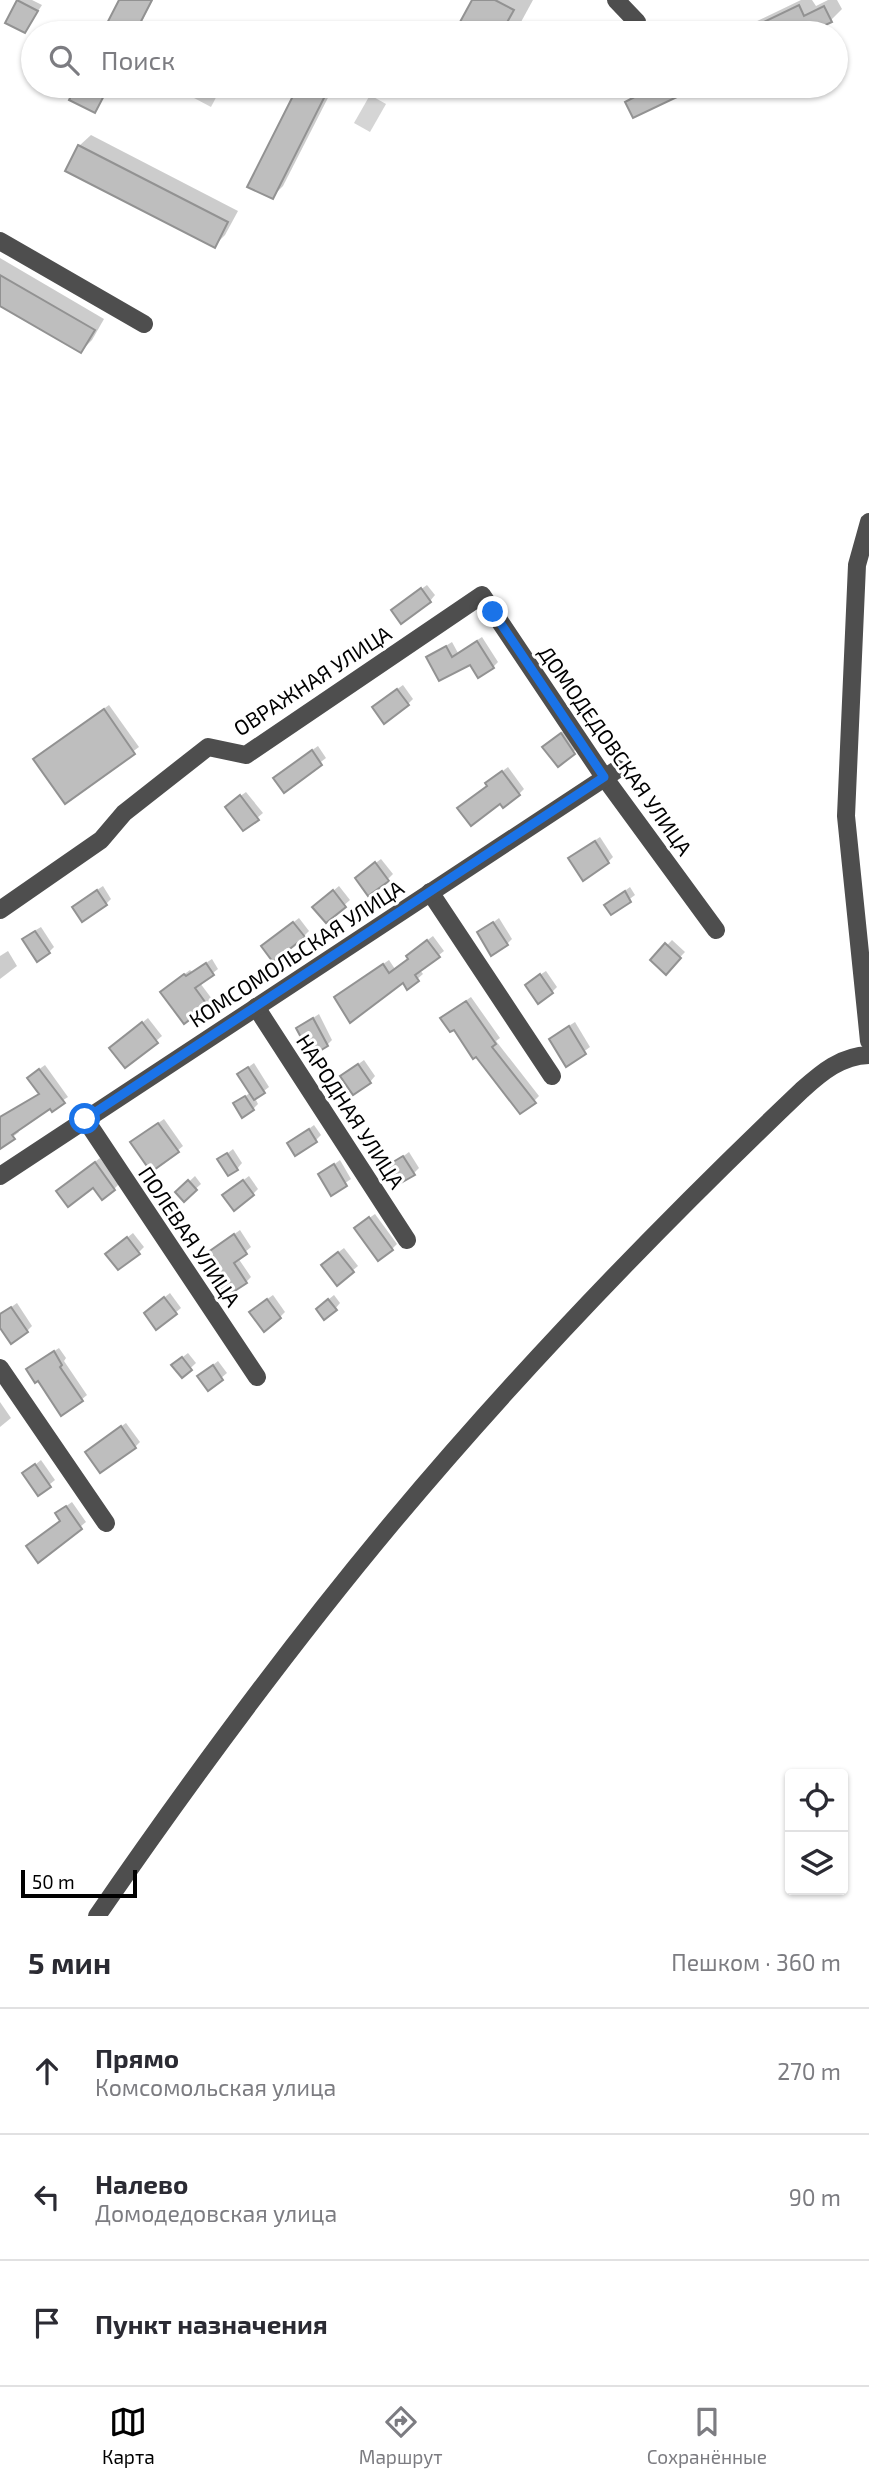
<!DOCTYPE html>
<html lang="ru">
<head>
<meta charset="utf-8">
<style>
  :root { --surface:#fff; --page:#f2f2f3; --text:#2b2b33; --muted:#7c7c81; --line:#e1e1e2; --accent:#000 }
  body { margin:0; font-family:"Exo 2",sans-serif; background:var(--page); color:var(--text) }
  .controls { position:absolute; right:21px; bottom:21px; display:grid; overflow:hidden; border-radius:7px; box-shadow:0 2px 5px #0004 }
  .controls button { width:63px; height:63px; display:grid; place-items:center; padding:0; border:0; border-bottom:2px solid var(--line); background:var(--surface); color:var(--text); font:35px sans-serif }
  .scale { position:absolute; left:21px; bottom:18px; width:116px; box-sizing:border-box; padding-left:7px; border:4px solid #000; border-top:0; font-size:19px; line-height:24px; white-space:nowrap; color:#000; -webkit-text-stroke:5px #fff; paint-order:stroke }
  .stop { position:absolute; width:21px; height:21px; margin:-16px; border:5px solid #1a73e8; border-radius:50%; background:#fff }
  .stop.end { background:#1a73e8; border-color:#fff; box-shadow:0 2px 7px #0008 }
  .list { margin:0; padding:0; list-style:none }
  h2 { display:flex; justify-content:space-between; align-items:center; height:91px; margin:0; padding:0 28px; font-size:30px }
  h2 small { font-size:23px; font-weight:400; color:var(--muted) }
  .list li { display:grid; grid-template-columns:46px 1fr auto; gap:21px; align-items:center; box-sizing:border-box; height:126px; padding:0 28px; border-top:2px solid var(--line) }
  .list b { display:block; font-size:26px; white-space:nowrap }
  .list p { margin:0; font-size:23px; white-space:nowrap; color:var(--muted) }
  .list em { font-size:23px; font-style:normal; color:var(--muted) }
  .icon { flex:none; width:38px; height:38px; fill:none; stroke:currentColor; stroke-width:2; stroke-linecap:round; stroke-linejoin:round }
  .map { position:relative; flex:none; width:869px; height:1916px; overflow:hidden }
  .search { position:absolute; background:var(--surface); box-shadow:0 2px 5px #0004; left:21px; right:21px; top:21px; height:77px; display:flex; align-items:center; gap:18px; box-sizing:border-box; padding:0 24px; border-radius:38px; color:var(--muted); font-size:26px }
  .sheet { height:469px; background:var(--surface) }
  nav { display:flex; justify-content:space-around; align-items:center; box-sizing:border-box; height:98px; border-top:2px solid var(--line); background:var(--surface); font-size:19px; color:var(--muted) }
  nav a { display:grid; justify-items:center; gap:4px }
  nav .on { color:var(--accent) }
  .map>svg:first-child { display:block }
  .green { fill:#d5d5d5 }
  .shadow { fill:#0003 }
  .building { fill:#bebebe; stroke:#929292; stroke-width:2 }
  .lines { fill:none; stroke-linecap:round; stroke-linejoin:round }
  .minor { stroke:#4e4e4e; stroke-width:18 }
  .route { stroke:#1a73e8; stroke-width:9 }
  .labels { text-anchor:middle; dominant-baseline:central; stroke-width:6; stroke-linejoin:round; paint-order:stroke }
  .street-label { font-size:21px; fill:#000; stroke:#fff }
</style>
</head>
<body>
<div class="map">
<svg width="869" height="1916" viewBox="0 0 869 1916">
  <rect width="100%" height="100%" fill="#fff"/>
  <g class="green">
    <path d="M184,86h38l-11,21 -30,-16z"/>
    <path d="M370,95l16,9 -16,28 -16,-9z"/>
  </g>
  <g class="shadow">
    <path d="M20,0h12l10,5 -17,26 -17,-9z"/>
    <path d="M121,0h32l-17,33h-32z"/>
    <path d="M474,0h59l-18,33h-59z"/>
    <path d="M801,0h11l4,6 12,-6h9l5,9 -11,11 -27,13h-72z"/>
    <path d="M300,86h34l-51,100 -11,11 -23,-11z"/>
    <path d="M643,86h53l-62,30 -7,-14 17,-14z"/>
    <path d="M91,135l147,76 -13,24 -11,11 -135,-100z"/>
    <path d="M0,258l104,61 -12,21 -11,11 -81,-47z"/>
    <path d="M427,585l8,10 -5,6 -31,4z"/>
    <path d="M482,637l16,25 -5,5 -65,-10 24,-15 6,11z"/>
    <path d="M403,685l10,14 -5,5 -29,-2z"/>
    <path d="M109,705l30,42 -74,55 -24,-48z"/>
    <path d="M566,729l13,18 -6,5 -23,-10z"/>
    <path d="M318,746l8,12 -42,32 -4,-17z"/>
    <path d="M508,767l16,22 -5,5 -31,-9 4,-6z"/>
    <path d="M246,792l17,21 -19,16 -12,-27z"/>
    <path d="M600,837l13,20 -5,5 -32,-9z"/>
    <path d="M381,859l12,15 -6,6 -25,-7z"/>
    <path d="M103,886l8,13 -5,5 -27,-2z"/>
    <path d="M339,886l11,14 -24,21 -6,-19z"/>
    <path d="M630,887l5,8 -24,18 -5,-8z"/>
    <path d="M299,918l10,13 -5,5 -35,5z"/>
    <path d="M499,918l13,21 -5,5 -28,-11z"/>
    <path d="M41,927l13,20 -5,5 -20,-18z"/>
    <path d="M433,936l11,15 -24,19 3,4 -15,13 -5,-6 -61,11 47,-32 6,9 15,-11 3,-7z"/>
    <path d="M672,940l13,12 -19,20 -13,-12z"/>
    <path d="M8,951l9,15 -17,13v-23z"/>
    <path d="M212,959l6,10 -18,14 12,16 -5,5 -40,-17 23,-17 2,2z"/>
    <path d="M546,971l11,16 -5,5 -20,-12z"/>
    <path d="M471,997l29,41 -4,3 43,55 -5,5 -86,-88z"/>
    <path d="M319,1014l13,26 -5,5 -29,-17z"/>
    <path d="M148,1018l14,18 -37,30 -8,-23z"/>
    <path d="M575,1022l15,25 -23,17 -11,-30z"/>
    <path d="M364,1060l11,16 -5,6 -28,-6z"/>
    <path d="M254,1063l15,24 -14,11 3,6 -5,5 -18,-5 16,-12 -12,-18z"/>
    <path d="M45,1065l23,32 -51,33 2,2 -19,15v-29l40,-25 -6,-20z"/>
    <path d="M164,1119l19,27 -6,5 -39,-14z"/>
    <path d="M314,1125l7,10 -5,5 -27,4z"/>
    <path d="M233,1149l9,14 -5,6 -18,-9z"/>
    <path d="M409,1152l10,16 -5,5 -24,-7z"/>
    <path d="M100,1158l19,26 -5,5 -21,-4 -30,1z"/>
    <path d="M340,1160l11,19 -20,14 -11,-18z"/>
    <path d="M195,1176l6,8 -17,15 -7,-6z"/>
    <path d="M249,1176l9,13 -5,5 -23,-4z"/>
    <path d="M375,1214l22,30 -5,5 -30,-26z"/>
    <path d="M240,1230l11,17 -13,11 13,19 -5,5 -22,-2 -12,-30z"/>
    <path d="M133,1233l11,14 -5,5 -26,-3z"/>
    <path d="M344,1248l14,18 -6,5 -24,-11z"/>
    <path d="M170,1293l11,15 -6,5 -24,-5z"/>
    <path d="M273,1295l12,17 -5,5 -24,-10z"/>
    <path d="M334,1295l6,8 -5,6 -12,-5z"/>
    <path d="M17,1303l15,23 -5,5 -27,-6v-10z"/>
    <path d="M59,1348l7,10 -2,3 23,34 -6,5 -47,-36z"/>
    <path d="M188,1353l8,10 -14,13 -3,-16z"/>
    <path d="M218,1361l9,12 -19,16 -9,-13z"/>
    <path d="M0,1402l11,16 -11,9z"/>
    <path d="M126,1423l14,19 -5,5h-43z"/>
    <path d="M41,1460l14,20 -16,13 -9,-24z"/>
    <path d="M72,1502l14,20 -27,22 -31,2 34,-26v-11z"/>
  </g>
  <g class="building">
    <path d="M17,0l21,11 -13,22 -20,-10z"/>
    <path d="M119,0h33l-17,33h-33z"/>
    <path d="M472,0h23l19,10 -13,23h-47z"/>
    <path d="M799,5l5,11 20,-10 8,16 -24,11h-67z"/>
    <path d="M76,86h33l-14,27 -26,-13z"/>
    <path d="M298,86h32l-57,113 -26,-12z"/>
    <path d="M641,86h59l-67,32 -8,-16 19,-10z"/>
    <path d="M78,145l150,77 -13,26 -150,-77z"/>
    <path d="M0,275l95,55 -14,23 -81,-47z"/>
    <path d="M421,588l10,14 -30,22 -10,-14z"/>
    <path d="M477,641l17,27 -16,10 -8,-13 -31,16 -13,-24 20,-11 6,11z"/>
    <path d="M397,689l12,16 -25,19 -12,-17z"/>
    <path d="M104,709l31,45 -70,50 -32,-45z"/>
    <path d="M561,733l14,21 -17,13 -16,-20z"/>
    <path d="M312,750l10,15 -38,28 -11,-15z"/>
    <path d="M502,771l18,24 -17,13 -3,-4 -29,22 -14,-18 30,-22 -2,-3z"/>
    <path d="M240,795l19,25 -16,11 -18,-24z"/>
    <path d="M595,841l14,22 -26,18 -15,-23z"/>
    <path d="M375,862l14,19 -21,15 -13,-18z"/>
    <path d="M97,890l10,15 -25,17 -10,-15z"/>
    <path d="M333,890l13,17 -20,16 -14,-16z"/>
    <path d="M625,891l6,11 -20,13 -7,-10z"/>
    <path d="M293,922l12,15 -32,25 -12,-16z"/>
    <path d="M493,922l15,23 -17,11 -14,-24z"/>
    <path d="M35,931l15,22 -13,9 -15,-23z"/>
    <path d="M427,940l13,17 -25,18 4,6 -12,9 -4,-7 -53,40 -16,-26 49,-33 6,9 19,-14 -2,-3z"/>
    <path d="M665,943l16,15 -15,17 -16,-15z"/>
    <path d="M206,963l8,12 -19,13 13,18 -24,18 -24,-32 24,-18 2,2z"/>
    <path d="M540,974l13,19 -15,11 -13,-19z"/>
    <path d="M466,1001l30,43 -4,3 44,56 -16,11 -44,-57 -3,2 -19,-29 -4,2 -10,-14z"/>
    <path d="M313,1018l15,28 -17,10 -15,-28z"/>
    <path d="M142,1022l16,21 -33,25 -16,-20z"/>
    <path d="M569,1026l17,28 -20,13 -17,-28z"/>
    <path d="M358,1064l13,19 -18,12 -13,-19z"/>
    <path d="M248,1067l17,26 -11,7 -17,-26z"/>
    <path d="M39,1069l26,34 -13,9 -2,-3 -38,26 3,4 -15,10v-32l39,-23 -12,-16z"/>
    <path d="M245,1096l9,14 -12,8 -9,-15z"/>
    <path d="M158,1123l21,29 -28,20 -21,-30z"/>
    <path d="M309,1129l8,13 -22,14 -8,-13z"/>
    <path d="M227,1153l11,17 -10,6 -11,-17z"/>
    <path d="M403,1156l12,19 -16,9 -11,-19z"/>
    <path d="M95,1162l20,28 -13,10 -9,-12 -25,19 -12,-16z"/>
    <path d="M334,1164l13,22 -16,10 -13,-22z"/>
    <path d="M188,1180l9,10 -13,12 -9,-10z"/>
    <path d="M243,1180l11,15 -20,16 -12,-16z"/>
    <path d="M369,1217l24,33 -15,11 -24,-33z"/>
    <path d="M234,1234l13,20 -13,9 13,20 -20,13 -9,-13 4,-3 -18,-25z"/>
    <path d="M127,1237l13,17 -22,16 -13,-16z"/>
    <path d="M338,1252l16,20 -17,14 -16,-21z"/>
    <path d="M164,1297l13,17 -21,16 -12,-17z"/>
    <path d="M267,1299l14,19 -17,14 -15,-20z"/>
    <path d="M328,1299l9,11 -13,10 -8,-11z"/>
    <path d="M11,1307l17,25 -17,12 -11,-16v-14z"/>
    <path d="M54,1351l8,14 -2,2 23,34 -22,15 -23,-35 -3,2 -9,-14z"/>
    <path d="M182,1357l10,13 -10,8 -11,-13z"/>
    <path d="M213,1365l10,15 -15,11 -11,-15z"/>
    <path d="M121,1426l15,22 -36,25 -15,-21z"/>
    <path d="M35,1464l16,23 -13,9 -16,-23z"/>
    <path d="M66,1506l16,23 -44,34 -12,-17 34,-25 -5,-8z"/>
  </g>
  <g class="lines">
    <g class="minor">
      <path d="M616,0l21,22 -1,11"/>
      <path d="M0,241l144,83"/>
      <path d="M869,522l-12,43 -11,251 23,225"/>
      <path d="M430,892l122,184"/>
      <path d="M0,910l101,-70 23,-27 84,-66 38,8 236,-160 122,182 112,153"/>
      <path d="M256,1007l151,233"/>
      <path d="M85,1119l172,258"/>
      <path d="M0,1176l618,-407"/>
      <path d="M0,1368l106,155"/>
      <path d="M97,1916c93,-135 190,-267 295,-393 128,-153 266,-296 410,-433 20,-18 39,-34 67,-35"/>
    </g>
  </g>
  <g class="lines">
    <path class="route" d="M85,1119l519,-342 -111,-165"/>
  </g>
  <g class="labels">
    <g class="street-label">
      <text transform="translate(312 680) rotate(-33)">ОВРАЖНАЯ УЛИЦА</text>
      <text transform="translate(616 750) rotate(55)">ДОМОДЕДОВСКАЯ УЛИЦА</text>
      <text transform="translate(296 953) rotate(-33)">КОМСОМОЛЬСКАЯ УЛИЦА</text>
      <text transform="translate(351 1111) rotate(57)">НАРОДНАЯ УЛИЦА</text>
      <text transform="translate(190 1236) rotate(56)">ПОЛЕВАЯ УЛИЦА</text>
    </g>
  </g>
</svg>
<div class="controls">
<button><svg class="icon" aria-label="locate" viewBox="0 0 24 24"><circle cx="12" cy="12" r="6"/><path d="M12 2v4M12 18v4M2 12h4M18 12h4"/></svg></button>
<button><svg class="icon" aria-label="layers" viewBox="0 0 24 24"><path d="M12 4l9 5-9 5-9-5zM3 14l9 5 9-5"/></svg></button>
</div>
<div class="scale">50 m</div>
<div class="stop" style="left:85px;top:1119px"></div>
<div class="stop end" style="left:493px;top:612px"></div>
<div class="search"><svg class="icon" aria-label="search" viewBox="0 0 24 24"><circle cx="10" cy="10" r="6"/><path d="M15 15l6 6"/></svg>Поиск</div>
</div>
<section class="sheet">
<h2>5 мин<small>Пешком · 360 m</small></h2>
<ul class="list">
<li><svg class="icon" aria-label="ahead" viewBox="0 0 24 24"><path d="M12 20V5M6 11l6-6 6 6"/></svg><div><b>Прямо</b><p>Комсомольская улица</p></div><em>270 m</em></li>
<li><svg class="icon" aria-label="left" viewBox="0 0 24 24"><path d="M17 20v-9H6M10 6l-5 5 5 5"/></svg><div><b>Налево</b><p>Домодедовская улица</p></div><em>90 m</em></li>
<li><svg class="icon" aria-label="arrive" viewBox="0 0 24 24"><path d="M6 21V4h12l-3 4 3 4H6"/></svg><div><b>Пункт назначения</b></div></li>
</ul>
</section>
<nav>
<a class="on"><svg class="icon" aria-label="map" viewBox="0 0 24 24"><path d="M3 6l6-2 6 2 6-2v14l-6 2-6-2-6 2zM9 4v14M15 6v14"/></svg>Карта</a>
<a><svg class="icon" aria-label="directions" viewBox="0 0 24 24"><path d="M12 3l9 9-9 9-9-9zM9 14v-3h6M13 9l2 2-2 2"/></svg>Маршрут</a>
<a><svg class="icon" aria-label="saved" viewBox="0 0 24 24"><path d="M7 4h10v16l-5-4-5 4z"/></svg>Сохранённые</a>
</nav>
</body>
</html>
